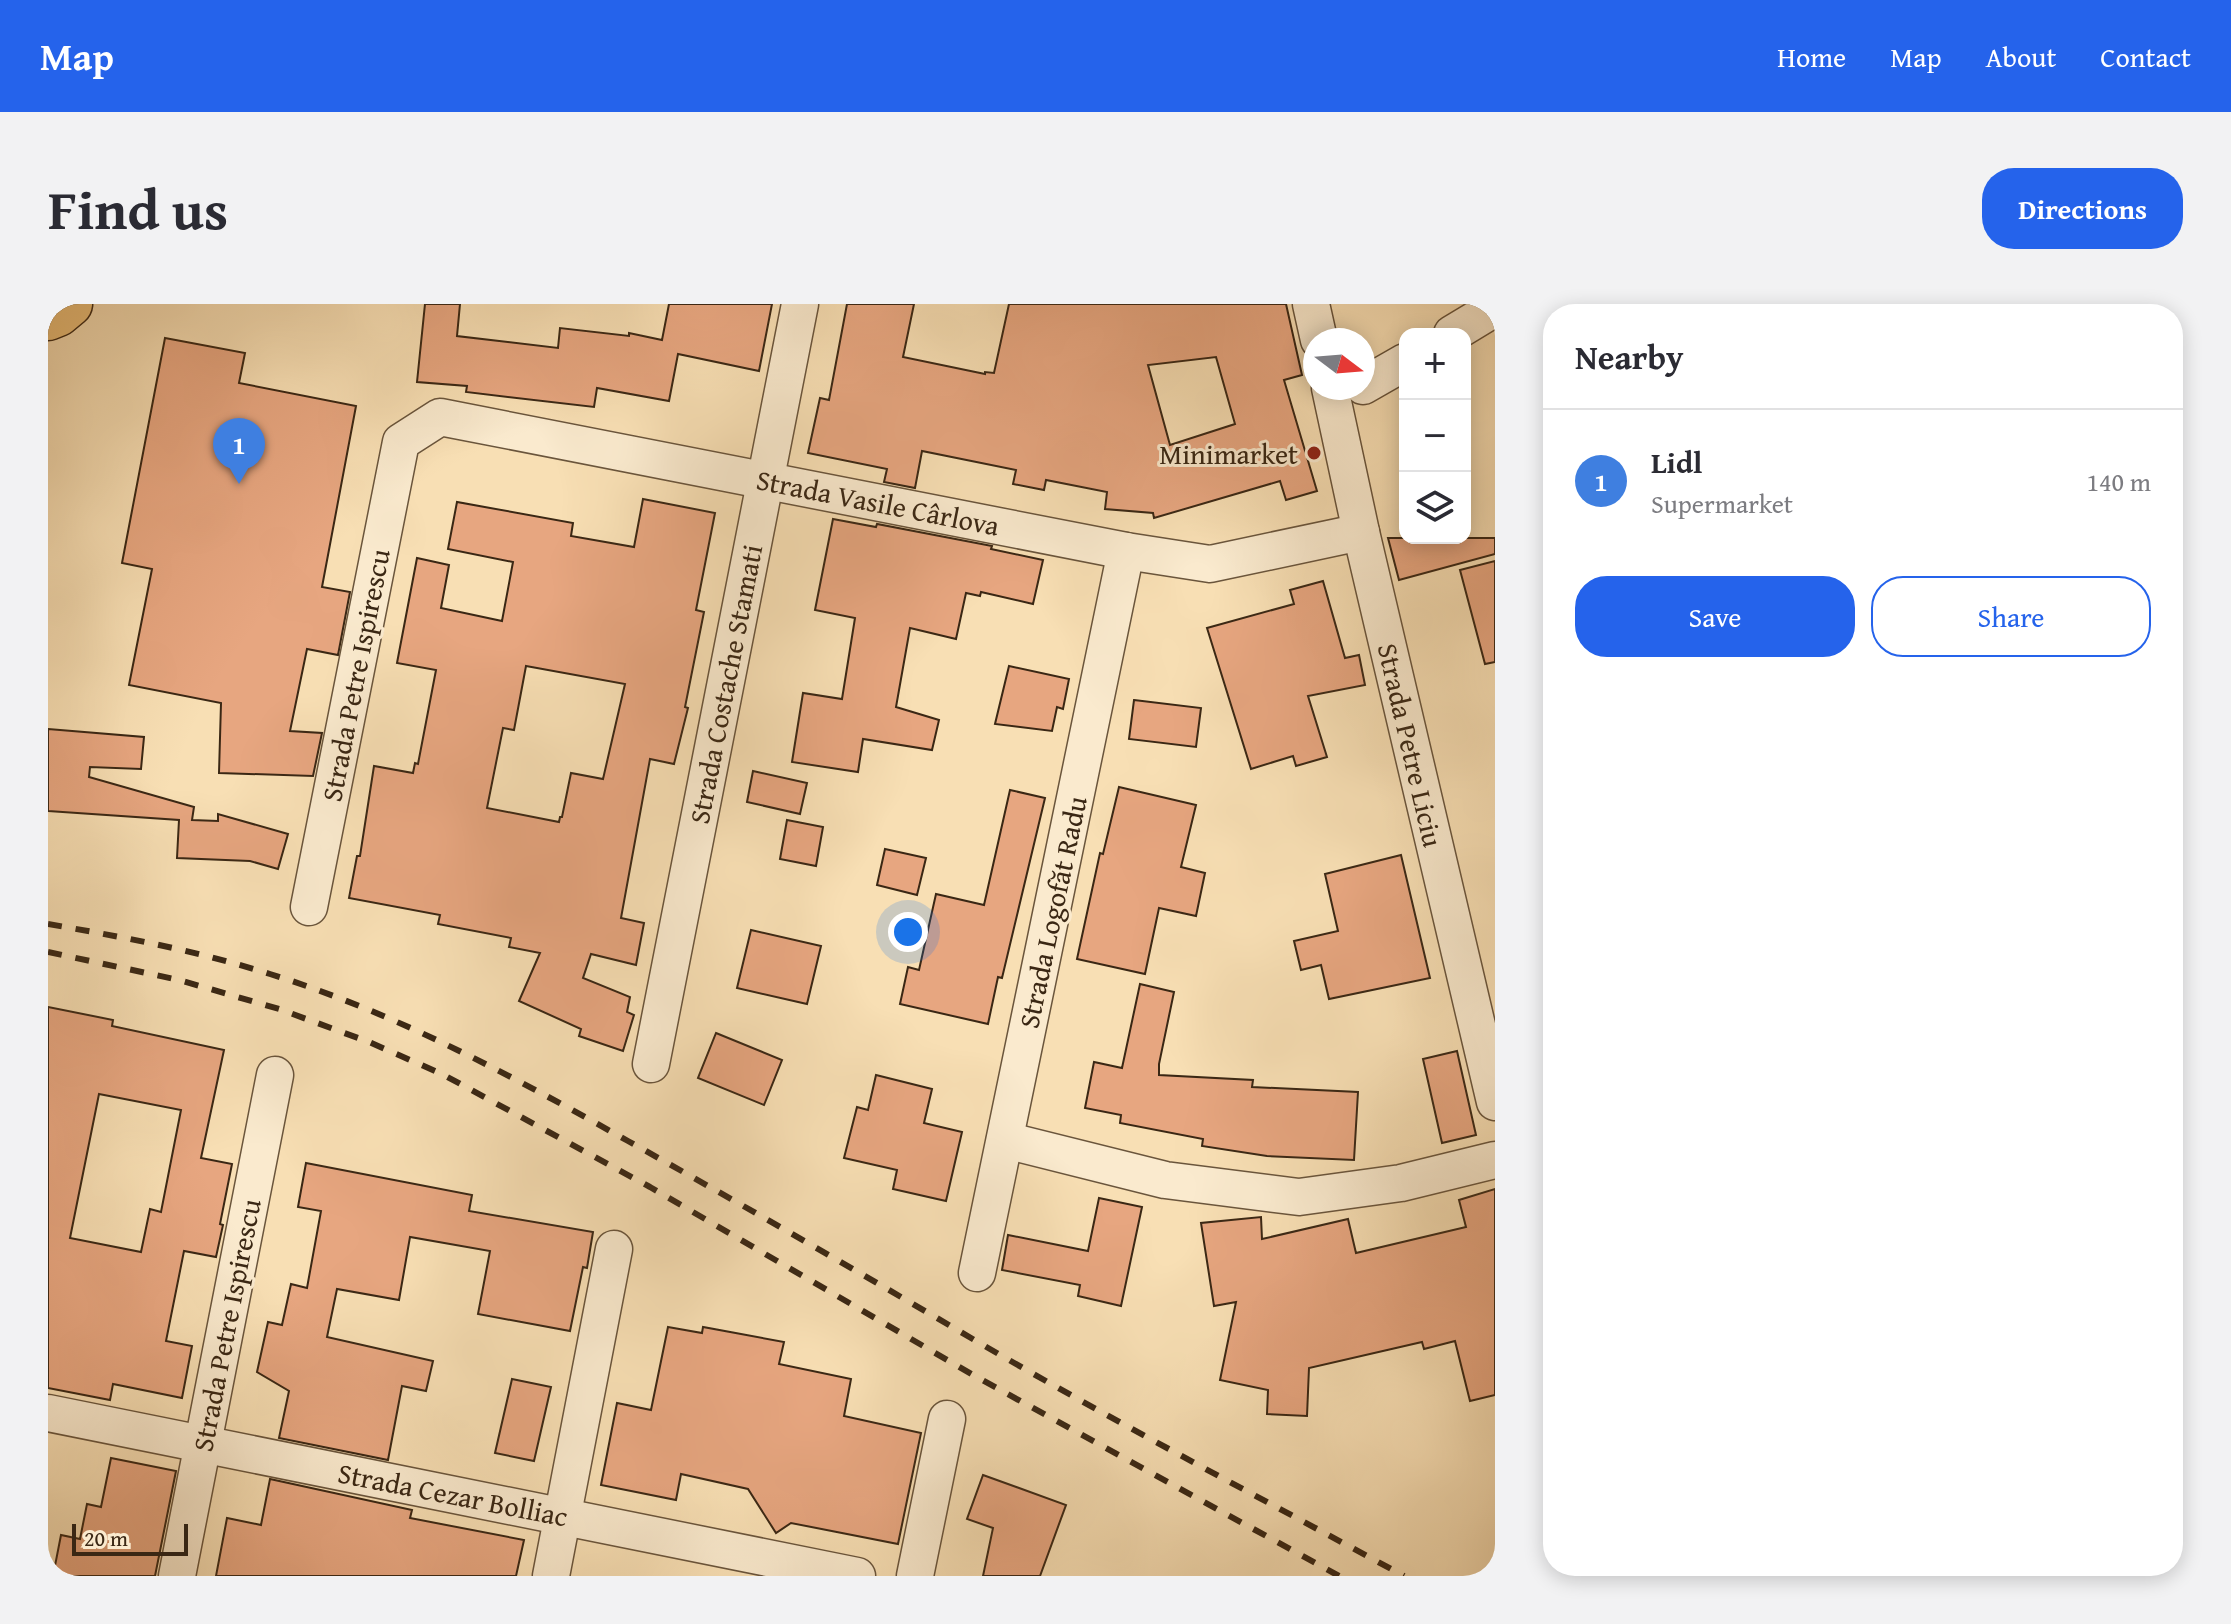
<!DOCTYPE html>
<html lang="en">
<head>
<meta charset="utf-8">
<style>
  :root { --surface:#fff; --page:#f2f2f3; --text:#2b2b33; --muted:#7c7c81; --line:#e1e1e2; --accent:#2563eb }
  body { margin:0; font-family:"Gentium Book Plus",serif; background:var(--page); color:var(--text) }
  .controls { position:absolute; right:24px; top:24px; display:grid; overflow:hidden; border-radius:16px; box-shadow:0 4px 20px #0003 }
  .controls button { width:72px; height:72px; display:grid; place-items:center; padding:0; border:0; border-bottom:2px solid var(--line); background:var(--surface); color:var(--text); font:40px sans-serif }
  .compass { position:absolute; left:1255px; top:24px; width:72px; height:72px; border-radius:50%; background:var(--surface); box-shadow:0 4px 20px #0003; rotate:106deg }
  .scale { position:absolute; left:24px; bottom:20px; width:116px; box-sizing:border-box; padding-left:8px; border:4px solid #3a2714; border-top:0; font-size:22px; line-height:28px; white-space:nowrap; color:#3a2714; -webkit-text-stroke:6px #faeace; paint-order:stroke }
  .you { position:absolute; left:860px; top:628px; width:28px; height:28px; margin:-20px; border:6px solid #fff; border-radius:50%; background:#1a73e8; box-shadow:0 0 0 12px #1a73e833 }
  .badge { display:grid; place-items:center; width:52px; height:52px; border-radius:50%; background:var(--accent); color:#fff; font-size:26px; font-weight:700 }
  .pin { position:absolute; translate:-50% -66px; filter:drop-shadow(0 2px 4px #0008) }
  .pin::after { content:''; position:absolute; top:42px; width:28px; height:24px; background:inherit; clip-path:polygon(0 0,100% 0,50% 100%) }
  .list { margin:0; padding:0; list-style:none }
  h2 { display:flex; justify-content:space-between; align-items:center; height:104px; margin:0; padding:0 32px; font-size:34px }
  h2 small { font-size:26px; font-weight:400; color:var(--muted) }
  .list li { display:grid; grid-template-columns:52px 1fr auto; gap:24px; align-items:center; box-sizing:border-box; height:144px; padding:0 32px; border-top:2px solid var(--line) }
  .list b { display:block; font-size:30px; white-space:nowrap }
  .list p { margin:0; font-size:26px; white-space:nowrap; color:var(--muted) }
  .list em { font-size:26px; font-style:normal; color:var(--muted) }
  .actions { display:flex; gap:16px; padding:24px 32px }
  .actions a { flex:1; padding:18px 0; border:2px solid var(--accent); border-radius:32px; text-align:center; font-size:28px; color:var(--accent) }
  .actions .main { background:var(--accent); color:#fff }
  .icon { flex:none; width:44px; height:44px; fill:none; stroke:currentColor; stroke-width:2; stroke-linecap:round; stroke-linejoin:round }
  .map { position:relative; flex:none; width:1447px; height:1272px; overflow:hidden; border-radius:32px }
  header { display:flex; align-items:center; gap:48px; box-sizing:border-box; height:112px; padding:0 40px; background:var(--accent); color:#fff }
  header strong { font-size:38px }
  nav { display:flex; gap:44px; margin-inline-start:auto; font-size:28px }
  .intro { display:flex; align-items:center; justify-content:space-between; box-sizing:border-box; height:192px; padding:0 48px }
  h1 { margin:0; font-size:56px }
  .button { padding:20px 36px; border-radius:32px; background:var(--accent); color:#fff; font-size:28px; font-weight:700 }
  main { display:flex; gap:48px; padding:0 48px }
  aside { flex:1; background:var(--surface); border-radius:32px; box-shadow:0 4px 20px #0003 }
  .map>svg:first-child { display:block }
  .building { fill:#e7a680; stroke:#3a2714; stroke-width:2; fill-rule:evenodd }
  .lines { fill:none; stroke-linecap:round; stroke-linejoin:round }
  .minor-casing { stroke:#6a553c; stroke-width:39 }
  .primary-casing { stroke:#3a2714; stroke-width:47 }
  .minor { stroke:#faeace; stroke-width:36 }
  .primary { stroke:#ecc07a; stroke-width:44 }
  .rail { stroke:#3a2714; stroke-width:6; stroke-dasharray:14 14; stroke-linecap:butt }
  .poi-dot { fill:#8f2418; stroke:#faeace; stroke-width:3 }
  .labels { text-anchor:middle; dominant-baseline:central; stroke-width:6; stroke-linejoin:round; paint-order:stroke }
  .poi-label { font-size:28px; fill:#3a2714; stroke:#faeace; text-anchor:end }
  .street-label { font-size:28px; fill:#3a2714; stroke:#faeace }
</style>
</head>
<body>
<header>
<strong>Map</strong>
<nav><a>Home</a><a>Map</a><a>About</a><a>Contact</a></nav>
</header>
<div class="intro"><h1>Find us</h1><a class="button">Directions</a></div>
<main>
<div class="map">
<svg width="1447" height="1272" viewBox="0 0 1447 1272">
  <rect width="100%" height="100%" fill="#f8dfb4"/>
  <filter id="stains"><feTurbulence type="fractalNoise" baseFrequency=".0025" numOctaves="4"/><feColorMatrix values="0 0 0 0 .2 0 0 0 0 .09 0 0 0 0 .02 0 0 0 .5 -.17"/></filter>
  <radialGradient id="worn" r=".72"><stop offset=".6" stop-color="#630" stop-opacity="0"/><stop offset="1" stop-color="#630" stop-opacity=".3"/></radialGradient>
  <g class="building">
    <path d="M377,0h35l-3,32 101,12 2,-20 69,8v-3l33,7 7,-36h103l-13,67 -81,-17 -9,47 -72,-13 -3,19 -128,-15 1,-6 -50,-4z"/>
    <path d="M799,0h67l-11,53 82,17v-2l9,1 15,-69h277l16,71 -18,5 33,111 -31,9 -6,-19 -126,37 -1,-5 -48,-4 2,-17 -61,-12 -2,10 -31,-6 3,-14 -94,-19 -7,37 -31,-6 3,-13 -79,-16 12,-55 9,2zM1168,53l19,67 -65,21 -22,-80z"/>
    <path d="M117,34l80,15 -6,30 117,23 -34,181 28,5 -12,63 -31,-6 -17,82 32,2 -9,43 -94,-3 2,-70 -92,-18 23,-116 -30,-6z"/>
    <path d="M595,195l72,14 -19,97 8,2 -19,95 3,1 -14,56 -24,-5 -29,159 23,5 -8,42 -45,-11 -8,24 47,19 -3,15 7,3 -11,36 -44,-15 2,-7 -62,-28 21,-48 -31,-6 2,-9 -73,-14 2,-9 -91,-17 8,-42h3l14,-90 39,7 2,-10 3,1 18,-94 -39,-7 20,-105 32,7 -8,43 61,13 11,-59 -65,-13 9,-47 116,21 -2,13 63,11zM478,362l99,18 -22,95 -32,-6 -9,44h-2l-1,5 -72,-14 16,-80 11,2z"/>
    <path d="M785,215l43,8 1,-3 115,22 -1,3 52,11 -10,44 -52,-12 -1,4 -14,-3 -10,46 -46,-11 -14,79 43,13 -7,30 -69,-11 -5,33 -66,-10 11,-69 39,6 13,-81 -40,-8z"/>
    <path d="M1340,234h107v16l-96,26z"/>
    <path d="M1447,257v101l-10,2 -25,-94z"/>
    <path d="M1275,277l22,77 14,-3 6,30 -57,11 19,61 -31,9 -3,-10 -42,13 -44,-141 87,-24 -4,-14z"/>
    <path d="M961,362l60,13 -6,30 -6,-2 -5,24 -57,-7z"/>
    <path d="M1086,396l67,8 -5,39 -67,-8z"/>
    <path d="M0,425l96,8 -3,32 -51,-2 -1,10 105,30 -2,13 26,1v-7l70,20 -10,35 -28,-8 -73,-3 2,-38 -131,-9z"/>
    <path d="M705,467l54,12 -7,31 -53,-12z"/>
    <path d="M1071,483l77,18 -15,62 24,6 -9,43 -37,-8 -14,66 -68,-15 23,-106 3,1z"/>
    <path d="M962,486l35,8 -43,180 -4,-1 -10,47 -88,-20 8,-37 11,3 17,-76 48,11z"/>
    <path d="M739,516l36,7 -7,39 -36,-7z"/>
    <path d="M837,545l41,9 -9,37 -40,-10z"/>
    <path d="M1353,551l29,123 -101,21 -8,-34 -20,5 -7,-29 44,-10 -13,-57z"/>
    <path d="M703,626l70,16 -14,58 -70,-16z"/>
    <path d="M1092,680l34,8 -15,72v11l94,5 -1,7 106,5 -4,68 -87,-4 -65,-10 1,-7 -83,-16 1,-8 -36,-7 9,-46 28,6z"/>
    <path d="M0,703l65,13 -1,6 112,24 -23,108 31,6 -12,60 3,1 -7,32 -32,-6 -18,90 26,5 -10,52 -69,-14 -3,16 -62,-12zM51,790l82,16 -20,102 -11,-3 -9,43 -71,-14z"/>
    <path d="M668,729l66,27 -18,45 -66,-27z"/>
    <path d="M1409,747l19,84 -34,8 -19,-84z"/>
    <path d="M828,771l56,14 -8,34 38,9 -16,69 -53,-12 4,-19 -53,-12 13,-51 11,3z"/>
    <path d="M258,859l166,32 -3,16 124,21 -6,36 -4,-1 -13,64 -92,-17 12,-63 -80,-14 -11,63 -62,-11 -10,48 106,24 -7,30 -24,-5 -14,74 -109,-22 10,-47 -32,-19 11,-50 14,3 9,-41 16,4 14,-77 -23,-4z"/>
    <path d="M1447,885v206l-25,6 -15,-60 -31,8 -2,-7 -113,26 -2,48 -40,-2 1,-24 -48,-10 16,-78 -22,4 -13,-83 60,-6 1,22 86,-20 8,34 110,-26 -7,-27z"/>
    <path d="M1051,894l43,9 -21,99 -43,-10 2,-11 -78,-15 6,-35 80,16z"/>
    <path d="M620,1023l34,6 1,-6 81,15 -5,22 72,15 -7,37 77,17 -23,111 -107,-21 -15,10 -28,-44 -67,-15 -5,26 -75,-15 16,-82 34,7z"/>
    <path d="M464,1075l39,8 -17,74 -39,-8z"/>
    <path d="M63,1154l65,13 -21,105h-102l8,-41 19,4 7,-35 14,3z"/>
    <path d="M935,1171l83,30 -26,71h-57l10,-48 -26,-9z"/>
    <path d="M222,1175l142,31 -2,8 114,22 -8,36h-300l11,-58 34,7z"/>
  </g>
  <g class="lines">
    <defs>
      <g id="minor">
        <path d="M1263,0l8,36"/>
        <path d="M1404,30l43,-26"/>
        <path d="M1315,82l42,-24"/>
        <path d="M1282,84l31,144 134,570"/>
        <path d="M261,603l92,-465 39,-25 686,134 84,13 151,-32"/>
        <path d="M603,760l149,-760"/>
        <path d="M957,836l160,40 134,17 102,-14 94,-23"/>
        <path d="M929,969l149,-722"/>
        <path d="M0,1109l809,163"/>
        <path d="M129,1272l98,-501"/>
        <path d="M503,1272l63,-327"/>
        <path d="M867,1272l32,-157"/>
      </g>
      <path id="primary" d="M0,14l10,-4 12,-10"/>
    </defs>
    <use href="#minor" class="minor-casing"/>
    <use href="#primary" class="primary-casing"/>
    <use href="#minor" class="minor"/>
    <use href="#primary" class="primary"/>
    <g class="rail">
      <path d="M0,620c75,13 150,27 222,50 126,39 244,103 358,167 115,64 229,130 343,197 142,83 288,159 433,238"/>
      <path d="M0,648l131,28 100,29 90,33 73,32 208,113 323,188 366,201"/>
    </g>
  </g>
  <circle class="poi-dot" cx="1266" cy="149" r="8"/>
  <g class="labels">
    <g class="poi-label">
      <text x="1250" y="149">Minimarket</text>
    </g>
    <g class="street-label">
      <text transform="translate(830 198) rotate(11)">Strada Vasile Cârlova</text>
      <text transform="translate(307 371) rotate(-79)">Strada Petre Ispirescu</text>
      <text transform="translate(677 380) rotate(-79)">Strada Costache Stamati</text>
      <text transform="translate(1363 441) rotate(77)">Strada Petre Liciu</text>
      <text transform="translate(1004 608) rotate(-78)">Strada Logofăt Radu</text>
      <text transform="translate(178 1021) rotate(-79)">Strada Petre Ispirescu</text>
      <text transform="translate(405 1190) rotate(11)">Strada Cezar Bolliac</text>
    </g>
  </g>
  <rect width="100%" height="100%" filter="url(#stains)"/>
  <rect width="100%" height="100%" fill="url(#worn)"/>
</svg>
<div class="controls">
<button>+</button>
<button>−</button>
<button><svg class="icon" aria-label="layers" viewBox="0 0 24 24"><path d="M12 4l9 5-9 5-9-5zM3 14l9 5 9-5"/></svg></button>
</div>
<svg class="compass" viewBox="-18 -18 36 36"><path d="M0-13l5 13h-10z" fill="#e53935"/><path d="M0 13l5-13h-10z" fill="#7c7c81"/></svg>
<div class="scale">20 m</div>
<div class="you"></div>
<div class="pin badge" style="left:191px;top:180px;background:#3f7fe0">1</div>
</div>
<aside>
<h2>Nearby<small></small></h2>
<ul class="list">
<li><span class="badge" style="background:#3f7fe0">1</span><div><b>Lidl</b><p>Supermarket</p></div><em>140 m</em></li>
</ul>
<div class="actions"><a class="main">Save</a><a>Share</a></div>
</aside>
</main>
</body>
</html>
